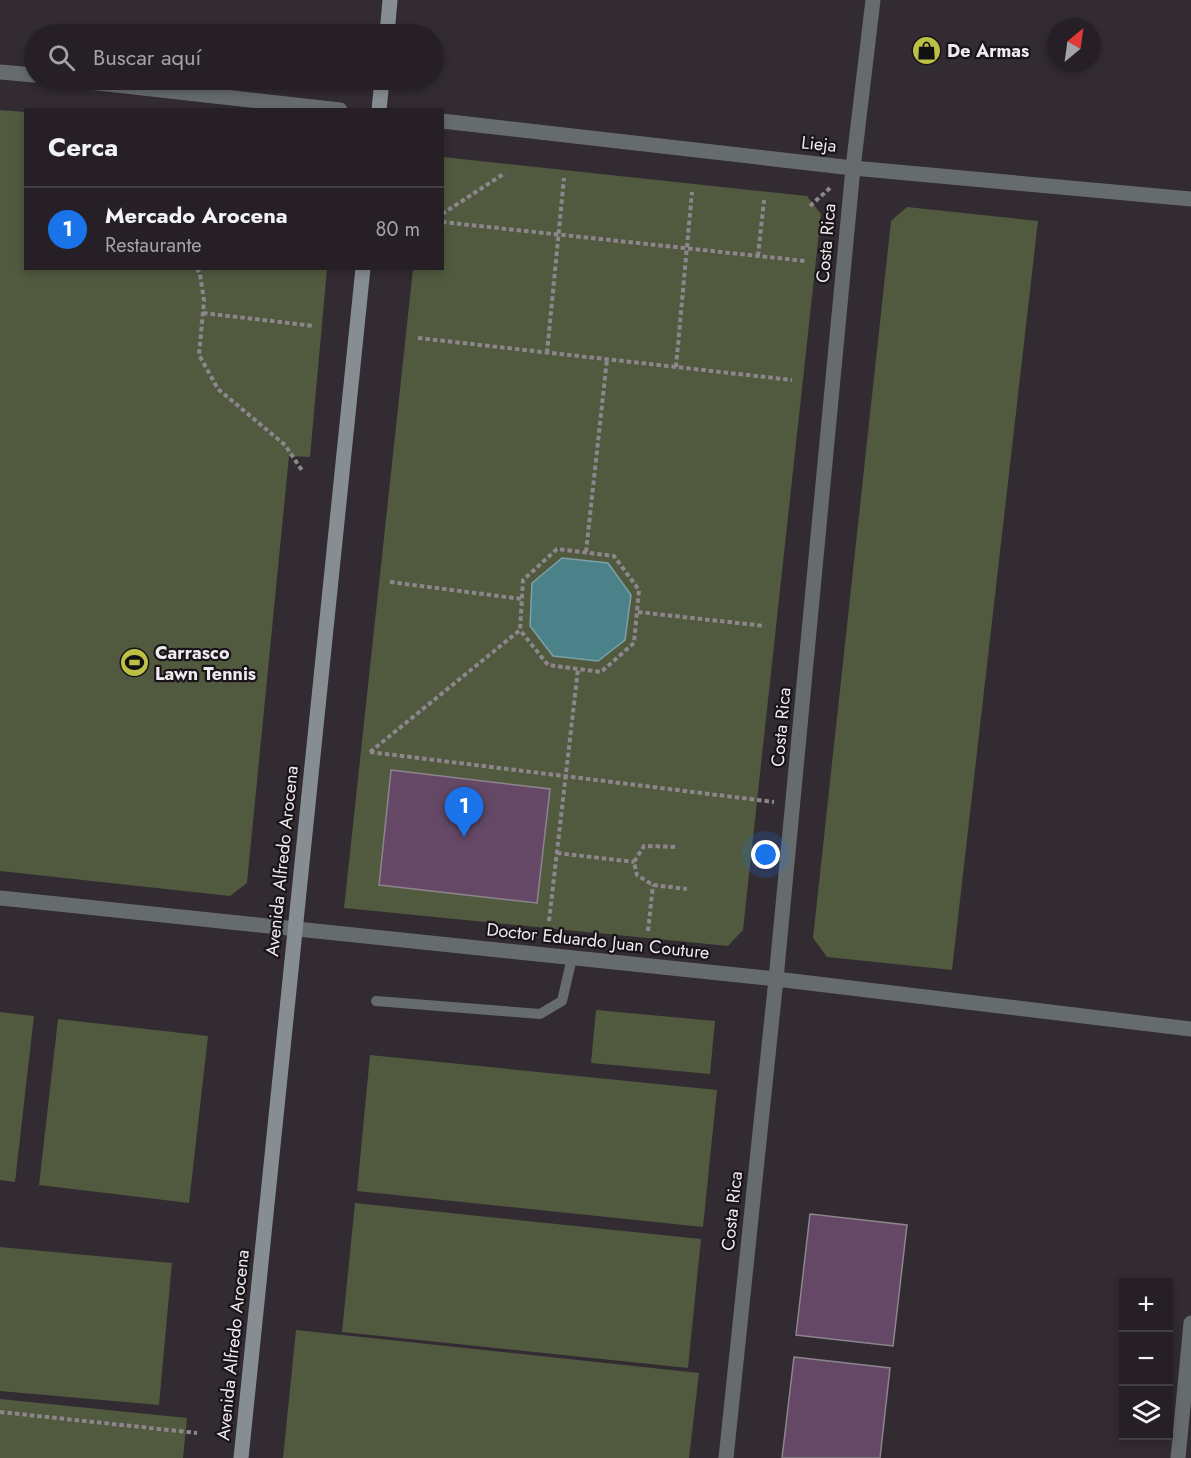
<!DOCTYPE html>
<html lang="es">
<head>
<meta charset="utf-8">
<style>
  :root { --surface:#262026; --page:#322d32; --text:#f1f3f6; --muted:#a4a3a7; --line:#423e43; --accent:#1a73e8 }
  body { margin:0; font-family:Jost,sans-serif; background:var(--page); color:var(--text) }
  .controls { position:absolute; right:18px; bottom:18px; display:grid; overflow:hidden; border-radius:0px; box-shadow:0 3px 9px #0003 }
  .controls button { width:54px; height:54px; display:grid; place-items:center; padding:0; border:0; border-bottom:2px solid var(--line); background:var(--surface); color:var(--text); font:30px sans-serif }
  .compass { position:absolute; left:1047px; top:18px; width:54px; height:54px; border-radius:50%; background:var(--surface); box-shadow:0 3px 9px #0003; rotate:29deg }
  .you { position:absolute; left:766px; top:855px; width:21px; height:21px; margin:-15px; border:4px solid #fff; border-radius:50%; background:#1a73e8; box-shadow:0 0 0 9px #1a73e833 }
  .badge { display:grid; place-items:center; width:39px; height:39px; border-radius:50%; background:var(--accent); color:#fff; font-size:20px; font-weight:700 }
  .pin { position:absolute; translate:-50% -50px; filter:drop-shadow(0 2px 3px #0008) }
  .pin::after { content:''; position:absolute; top:32px; width:21px; height:18px; background:inherit; clip-path:polygon(0 0,100% 0,50% 100%) }
  .list { margin:0; padding:0; list-style:none }
  h2 { display:flex; justify-content:space-between; align-items:center; height:78px; margin:0; padding:0 24px; font-size:26px }
  h2 small { font-size:20px; font-weight:400; color:var(--muted) }
  .list li { display:grid; grid-template-columns:39px 1fr auto; gap:18px; align-items:center; box-sizing:border-box; height:84px; padding:0 24px; border-top:2px solid var(--line) }
  .list b { display:block; font-size:22px; white-space:nowrap }
  .list p { margin:0; font-size:20px; white-space:nowrap; color:var(--muted) }
  .list em { font-size:20px; font-style:normal; color:var(--muted) }
  .icon { flex:none; width:33px; height:33px; fill:none; stroke:currentColor; stroke-width:2; stroke-linecap:round; stroke-linejoin:round }
  .map { position:relative; flex:none; width:1191px; height:1458px; overflow:hidden }
  .search { position:absolute; background:var(--surface); box-shadow:0 3px 9px #0003; left:24px; top:24px; width:420px; height:66px; display:flex; align-items:center; gap:15px; box-sizing:border-box; padding:0 21px; border-radius:33px; color:var(--muted); font-size:22px }
  .panel { position:absolute; background:var(--surface); box-shadow:0 3px 9px #0003; left:24px; top:108px; width:420px; height:162px; border-radius:0px }
  .map>svg:first-child { display:block }
  .green { fill:#51593f }
  .water { fill:#4b8289; stroke:#7ca1a8; stroke-width:1.5 }
  .building { fill:#644866; stroke:#8d848d; stroke-width:1.5 }
  .lines { fill:none; stroke-linecap:round; stroke-linejoin:round }
  .path { stroke:#8d878d; stroke-width:4; stroke-dasharray:4.5 3; stroke-linecap:butt }
  .lane { stroke:#666b6e; stroke-width:10 }
  .street { stroke:#666b6e; stroke-width:15 }
  .secondary { stroke:#868e93; stroke-width:15 }
  .labels { text-anchor:middle; dominant-baseline:central; stroke-width:4.5; stroke-linejoin:round; paint-order:stroke }
  .poi-label { font-size:18px; font-weight:bold; fill:#eeeaef; stroke:#181418; text-anchor:start }
  .street-label { font-size:18px; fill:#eeeaef; stroke:#181418 }
</style>
</head>
<body>
<div class="map">
<svg width="1191" height="1458" viewBox="0 0 1191 1458">
  <rect width="100%" height="100%" fill="#322b32"/>
  <g class="green">
    <path d="M0,110l25,2 1,156 301,1 -17,188 -21,-1 -42,427 -17,13 -230,-25z"/>
    <path d="M443,157l364,39 14,18 -78,716 -15,16 -384,-38 69,-639 29,-1z"/>
    <path d="M907,207l131,14 -86,749 -125,-13 -14,-19 78,-717z"/>
    <path d="M596,1010l119,11 -5,53 -119,-11z"/>
    <path d="M0,1012l34,4 -19,166 -15,-2z"/>
    <path d="M58,1019l150,17 -19,167 -150,-18z"/>
    <path d="M370,1055l347,35 -14,137 -346,-36z"/>
    <path d="M355,1203l346,36 -13,129 -346,-36z"/>
    <path d="M0,1247l172,16 -13,142 -159,-14z"/>
    <path d="M296,1330l403,43 -10,85h-406z"/>
    <path d="M0,1399l187,19 -4,40h-183z"/>
  </g>
  <path class="water" d="M562,558l46,5 23,32 -6,45 -27,21 -45,-5 -23,-30 2,-43z"/>
  <g class="building">
    <path d="M391,770l159,19 -13,114 -158,-18z"/>
    <path d="M810,1214l97,11 -14,121 -97,-11z"/>
    <path d="M794,1357l96,11 -10,90h-98z"/>
  </g>
  <g class="lines">
    <g class="path">
      <path d="M810,206l20,-18"/>
      <path d="M442,214l63,-41"/>
      <path d="M442,222l363,39"/>
      <path d="M758,256l6,-56"/>
      <path d="M197,268l3,6 4,27 -5,54 19,34 67,56 18,27"/>
      <path d="M203,313l111,13"/>
      <path d="M418,338l374,42"/>
      <path d="M547,353l17,-175"/>
      <path d="M676,367l16,-175"/>
      <path d="M586,552l21,-193"/>
      <path d="M390,582l132,17"/>
      <path d="M638,612l127,14"/>
      <path d="M370,752l150,-122 3,-50 34,-31 57,7 25,34 -5,53 -33,29 -53,-7 -28,-35"/>
      <path d="M370,752l404,50"/>
      <path d="M675,847l-31,-1 -10,16 3,13 16,10 34,4"/>
      <path d="M557,853l77,9"/>
      <path d="M549,921l29,-252"/>
      <path d="M648,931l5,-46"/>
      <path d="M0,1412l197,21"/>
    </g>
    <path class="lane" d="M376,1001l164,13 22,-13 10,-43"/>
    <g class="street">
      <path d="M0,72l34,3"/>
      <path d="M71,80l269,30"/>
      <path d="M442,121l411,47 338,31"/>
      <path d="M0,898l776,81 415,50"/>
      <path d="M726,1458l50,-479 77,-811 20,-168"/>
      <path d="M1178,1458l13,-135"/>
    </g>
    <g class="secondary">
      <path d="M387,34l3,-34"/>
      <path d="M379,110l3,-30"/>
      <path d="M241,1458l122,-1190"/>
    </g>
  </g>
  <defs>
    <symbol id="shop-disc" viewBox="-11 -11 22 22"><circle r="9.5" fill="#bcc044" stroke="#181418"/><path d="M-5-2.5h2.3a2.7 3.5 0 0 1 5.4 0H5L5.5 6h-11ZM-1.5-2.5h3a1.5 2.3 0 0 0-3 0Z" fill="#111"/></symbol>
    <symbol id="stadium-disc" viewBox="-11 -11 22 22"><circle r="9.5" fill="#bcc044" stroke="#181418"/><path d="M0-5a6.5 5 0 1 0 0 10a6.5 5 0 1 0 0-10ZM-3.5-1.8h7v3.6h-7Z" fill="#111"/></symbol>
  </defs>
  <g fill-rule="evenodd">
    <use href="#shop-disc" x="910" y="34" width="33" height="33"/>
    <use href="#stadium-disc" x="118" y="646" width="33" height="33"/>
  </g>
  <g class="labels">
    <g class="poi-label">
      <text x="947" y="51">De Armas</text>
      <text x="155" y="653">Carrasco<tspan x="155" dy="21">Lawn Tennis</tspan></text>
    </g>
    <g class="street-label">
      <text transform="translate(819 144) rotate(6)">Lieja</text>
      <text transform="translate(826 243) rotate(-85)">Costa Rica</text>
      <text transform="translate(781 727) rotate(-85)">Costa Rica</text>
      <text transform="translate(282 861) rotate(-84)">Avenida Alfredo Arocena</text>
      <text transform="translate(598 941) rotate(6)">Doctor Eduardo Juan Couture</text>
      <text transform="translate(732 1211) rotate(-84)">Costa Rica</text>
      <text transform="translate(233 1345) rotate(-84)">Avenida Alfredo Arocena</text>
    </g>
  </g>
</svg>
<div class="controls">
<button>+</button>
<button>−</button>
<button><svg class="icon" aria-label="layers" viewBox="0 0 24 24"><path d="M12 4l9 5-9 5-9-5zM3 14l9 5 9-5"/></svg></button>
</div>
<svg class="compass" viewBox="-18 -18 36 36"><path d="M0-13l5 13h-10z" fill="#e53935"/><path d="M0 13l5-13h-10z" fill="#a4a3a7"/></svg>
<div class="you"></div>
<div class="pin badge" style="left:464px;top:837px">1</div>
<div class="search"><svg class="icon" aria-label="search" viewBox="0 0 24 24"><circle cx="10" cy="10" r="6"/><path d="M15 15l6 6"/></svg>Buscar aquí</div>
<section class="panel">
<h2>Cerca<small></small></h2>
<ul class="list">
<li><span class="badge">1</span><div><b>Mercado Arocena</b><p>Restaurante</p></div><em>80 m</em></li>
</ul>
</section>
</div>
</body>
</html>
